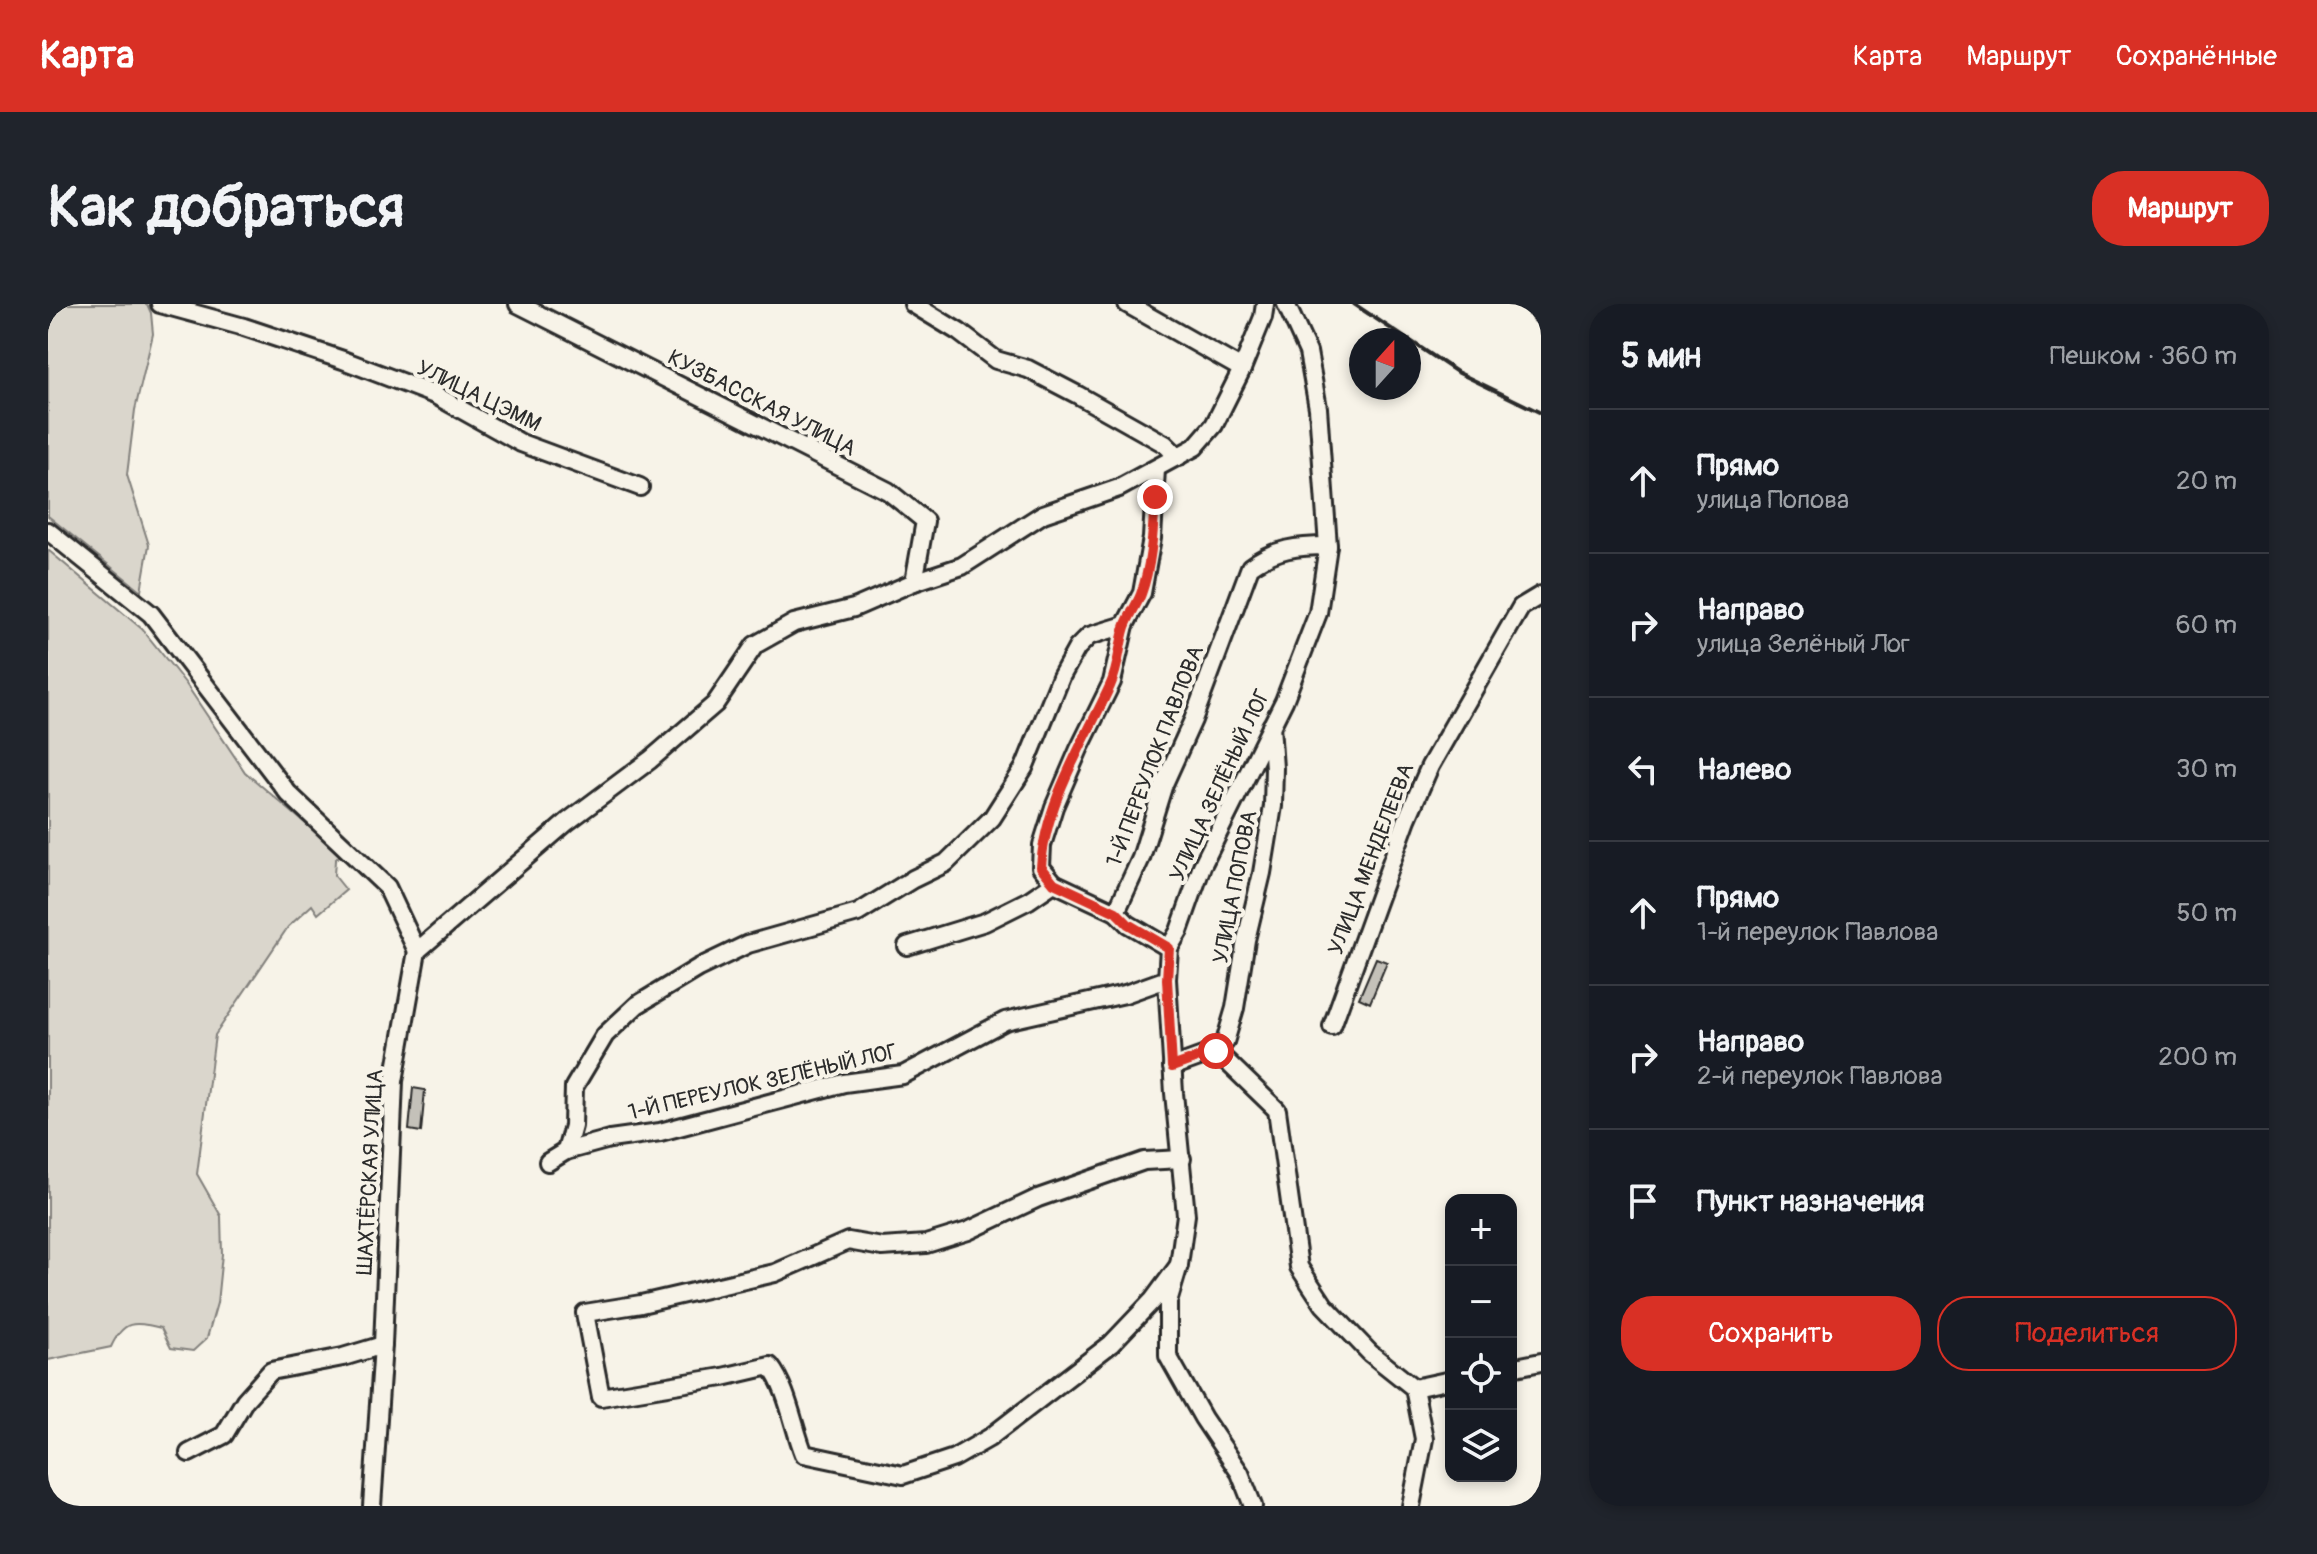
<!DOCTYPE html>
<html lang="ru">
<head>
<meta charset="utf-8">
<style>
  :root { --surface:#171b24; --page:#20242c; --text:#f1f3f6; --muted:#9ea1a6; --line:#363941; --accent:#d93025 }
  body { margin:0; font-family:Pangolin,sans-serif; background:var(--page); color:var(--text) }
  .controls { position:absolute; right:24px; bottom:24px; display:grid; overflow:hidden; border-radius:16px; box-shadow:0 4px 12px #0003 }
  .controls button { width:72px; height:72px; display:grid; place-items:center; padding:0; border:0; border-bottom:2px solid var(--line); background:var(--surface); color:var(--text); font:40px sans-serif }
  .compass { position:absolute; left:1301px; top:24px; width:72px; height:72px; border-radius:50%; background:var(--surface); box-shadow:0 4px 12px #0003; rotate:21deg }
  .stop { position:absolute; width:24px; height:24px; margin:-18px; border:6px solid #d93025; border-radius:50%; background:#fff }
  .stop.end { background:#d93025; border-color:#fff; box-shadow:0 2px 8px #0008 }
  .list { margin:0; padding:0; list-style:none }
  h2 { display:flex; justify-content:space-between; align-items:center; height:104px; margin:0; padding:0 32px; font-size:34px }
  h2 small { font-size:26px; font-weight:400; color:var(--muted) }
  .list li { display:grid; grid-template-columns:52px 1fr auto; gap:24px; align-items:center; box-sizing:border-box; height:144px; padding:0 32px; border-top:2px solid var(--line) }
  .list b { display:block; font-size:30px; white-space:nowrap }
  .list p { margin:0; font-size:26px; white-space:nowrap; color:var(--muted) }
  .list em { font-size:26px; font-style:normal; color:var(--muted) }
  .actions { display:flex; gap:16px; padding:24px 32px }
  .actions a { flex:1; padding:18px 0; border:2px solid var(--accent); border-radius:32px; text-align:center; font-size:28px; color:var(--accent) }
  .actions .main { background:var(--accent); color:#fff }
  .icon { flex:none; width:44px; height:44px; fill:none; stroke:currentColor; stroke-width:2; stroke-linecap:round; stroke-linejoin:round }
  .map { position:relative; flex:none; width:1493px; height:1202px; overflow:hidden; border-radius:32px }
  header { display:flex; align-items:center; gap:48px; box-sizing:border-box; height:112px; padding:0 40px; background:var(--accent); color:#fff }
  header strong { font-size:38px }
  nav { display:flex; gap:44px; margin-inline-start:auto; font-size:28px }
  .intro { display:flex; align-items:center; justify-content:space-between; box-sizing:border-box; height:192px; padding:0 48px }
  h1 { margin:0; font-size:56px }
  .button { padding:20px 36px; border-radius:32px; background:var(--accent); color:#fff; font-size:28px; font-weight:700 }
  main { display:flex; gap:48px; padding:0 48px }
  aside { flex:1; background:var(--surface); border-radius:32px; box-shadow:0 4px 12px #0003 }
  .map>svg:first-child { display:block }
  .green { fill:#dad6cc; stroke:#82807c; stroke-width:2 }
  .building { fill:#c4c1b9; stroke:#2b2b2b; stroke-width:2 }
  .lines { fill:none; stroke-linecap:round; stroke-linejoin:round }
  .minor-casing { stroke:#2b2b2b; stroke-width:22 }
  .minor { stroke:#f7f3e8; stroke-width:16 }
  .rail { stroke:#2b2b2b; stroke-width:4 }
  .route { stroke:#d93025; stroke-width:10 }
  .labels { text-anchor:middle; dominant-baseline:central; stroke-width:8; stroke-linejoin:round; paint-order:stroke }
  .street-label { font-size:22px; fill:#2b2b2b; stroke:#f7f3e8 }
</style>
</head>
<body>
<header>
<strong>Карта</strong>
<nav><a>Карта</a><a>Маршрут</a><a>Сохранённые</a></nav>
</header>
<div class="intro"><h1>Как добраться</h1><a class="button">Маршрут</a></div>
<main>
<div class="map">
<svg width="1493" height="1202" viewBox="0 0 1493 1202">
  <rect width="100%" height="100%" fill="#f7f3e8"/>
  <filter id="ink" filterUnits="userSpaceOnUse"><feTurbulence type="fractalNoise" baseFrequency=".0125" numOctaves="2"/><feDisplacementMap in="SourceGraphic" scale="16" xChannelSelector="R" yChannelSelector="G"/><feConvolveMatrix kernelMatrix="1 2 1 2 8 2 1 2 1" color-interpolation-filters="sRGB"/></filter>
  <g filter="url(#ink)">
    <g class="green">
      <path d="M0,0h99l4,9 2,21 -18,76 -8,65 22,70 -8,46 -93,-75z"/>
      <path d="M0,246l94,79 44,55 59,88 96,82 -6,6 -1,15 12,15 -28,24 -6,-9 -24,22 -73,108 -18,139 24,42 1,38 -5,49 -10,35 -14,13 -22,-3 -10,-20c-27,-6 -37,-9 -50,19l-63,13z"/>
    </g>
    <g class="building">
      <path d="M1328,654l11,4 -17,41 -11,-5z"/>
      <path d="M365,784l12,2 -4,42 -12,-2z"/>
    </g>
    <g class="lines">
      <defs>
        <g id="minor">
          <path d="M112,0l84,23 99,33 92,35 86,48 119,44"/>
          <path d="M470,0l370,187 37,30 -11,61"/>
          <path d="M865,0l46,28 37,28 32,9 50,26 87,49 13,13"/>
          <path d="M1079,0l115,65"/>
          <path d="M1485,0l8,10"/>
          <path d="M0,227l103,83 137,179 99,94 30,64"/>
          <path d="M1006,579l-13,-16 1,-22 12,-38 25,-58 33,-67 13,-57 17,-32 10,-55 4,-69"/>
          <path d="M1068,608l12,12 41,24"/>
          <path d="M859,642l78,-24 44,-22 25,-17 62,29 25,-54 23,-74 29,-64 57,-153c25,-19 48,-21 78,-21"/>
          <path d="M1284,722l75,-207 23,-53 91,-159 20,-12"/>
          <path d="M1168,747l9,-9 10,-34 11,-68 16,-67 11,-67 1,-38 -3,-42"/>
          <path d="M1124,763l44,-16 61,59 22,157 25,38 46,48 44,35 10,51 -13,67"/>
          <path d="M518,847l7,-25 1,-39 31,-52 32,-30 61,-37 50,-24 110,-31 55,-34 33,-16 46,-45 32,-50 37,-91 16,-29 12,-12 36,-11"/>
          <path d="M500,858l18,-11 44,-12 50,-7 184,-49 59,-8 102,-54 120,-27 42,-15"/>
          <path d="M1131,961l-26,35 -42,44 -122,94 -35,20 -51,17 -99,-21c-11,-27 -16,-65 -34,-88l-47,11 -122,20 -16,-84 56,-9 134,-31 73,-32 34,6 44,-3 42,-13 70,-33 106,-37 38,-2"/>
          <path d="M1463,1064l30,-6"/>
          <path d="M1366,1084l37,-8"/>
          <path d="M141,1149l35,-18 21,-35 26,-29 72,-14 40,-12"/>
          <path d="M324,1202l11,-161 11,-264 23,-130 150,-129 83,-62 65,-56 40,-59 39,-22 60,-15 60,-26 48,-16 81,-52 76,-26 76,-41 19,-22 28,-56 21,-52 2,-13"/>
          <path d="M1205,1202l-13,-33 -37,-55 -35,-62v-54l11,-37 7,-50 -12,-122 -7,-114 2,-31 10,-17 23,-65 82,-165 34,-88 10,-67 -10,-138 -10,-56 -22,-48"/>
        </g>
      </defs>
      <use href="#minor" class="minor-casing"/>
      <use href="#minor" class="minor"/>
      <g class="rail">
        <path d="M1306,0l54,36"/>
        <path d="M1361,36l48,32 84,41"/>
      </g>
    </g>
  </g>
  <g class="lines" filter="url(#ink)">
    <path class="route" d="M1107,193c-2,32 -3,67 -14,97 -4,11 -12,21 -16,33 -6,19 -6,40 -15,59 -26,57 -65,116 -69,181l13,16 62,29 12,12 41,24 -2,31 5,88 44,-16"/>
  </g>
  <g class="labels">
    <g class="street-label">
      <text transform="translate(431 92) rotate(26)">УЛИЦА ЦЭММ</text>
      <text transform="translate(714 99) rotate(27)">КУЗБАССКАЯ УЛИЦА</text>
      <text transform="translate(1107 452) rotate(-69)">1-Й ПЕРЕУЛОК ПАВЛОВА</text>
      <text transform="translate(1172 481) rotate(-65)">УЛИЦА ЗЕЛЁНЫЙ ЛОГ</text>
      <text transform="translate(1323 555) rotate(-69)">УЛИЦА МЕНДЕЛЕЕВА</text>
      <text transform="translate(1187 583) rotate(-79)">УЛИЦА ПОПОВА</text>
      <text transform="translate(715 778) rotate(-13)">1-Й ПЕРЕУЛОК ЗЕЛЁНЫЙ ЛОГ</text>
      <text transform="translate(322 868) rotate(-87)">ШАХТЁРСКАЯ УЛИЦА</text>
    </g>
  </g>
</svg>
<div class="controls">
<button>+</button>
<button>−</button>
<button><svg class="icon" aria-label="locate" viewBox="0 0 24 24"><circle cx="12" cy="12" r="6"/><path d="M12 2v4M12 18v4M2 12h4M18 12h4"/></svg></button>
<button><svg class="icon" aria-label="layers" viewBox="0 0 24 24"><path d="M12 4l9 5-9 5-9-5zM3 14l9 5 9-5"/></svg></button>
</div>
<svg class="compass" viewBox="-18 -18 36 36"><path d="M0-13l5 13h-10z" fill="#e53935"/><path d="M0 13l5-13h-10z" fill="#9ea1a6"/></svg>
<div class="stop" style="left:1168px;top:747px"></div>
<div class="stop end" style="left:1107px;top:193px"></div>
</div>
<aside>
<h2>5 мин<small>Пешком · 360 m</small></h2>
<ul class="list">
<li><svg class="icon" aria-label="ahead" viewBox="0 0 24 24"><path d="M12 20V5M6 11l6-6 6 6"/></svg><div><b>Прямо</b><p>улица Попова</p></div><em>20 m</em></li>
<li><svg class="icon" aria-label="right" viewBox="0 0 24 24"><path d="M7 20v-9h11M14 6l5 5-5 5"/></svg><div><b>Направо</b><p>улица Зелёный Лог</p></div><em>60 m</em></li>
<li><svg class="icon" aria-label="left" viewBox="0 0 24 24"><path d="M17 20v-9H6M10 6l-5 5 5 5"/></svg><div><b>Налево</b></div><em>30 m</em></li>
<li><svg class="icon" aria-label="ahead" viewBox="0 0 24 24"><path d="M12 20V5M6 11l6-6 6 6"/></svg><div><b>Прямо</b><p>1-й переулок Павлова</p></div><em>50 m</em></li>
<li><svg class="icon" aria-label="right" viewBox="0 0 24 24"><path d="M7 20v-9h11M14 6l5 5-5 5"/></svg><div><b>Направо</b><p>2-й переулок Павлова</p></div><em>200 m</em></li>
<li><svg class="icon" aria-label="arrive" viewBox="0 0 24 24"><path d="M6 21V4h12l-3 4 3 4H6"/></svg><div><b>Пункт назначения</b></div></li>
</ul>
<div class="actions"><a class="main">Сохранить</a><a>Поделиться</a></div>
</aside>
</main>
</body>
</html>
